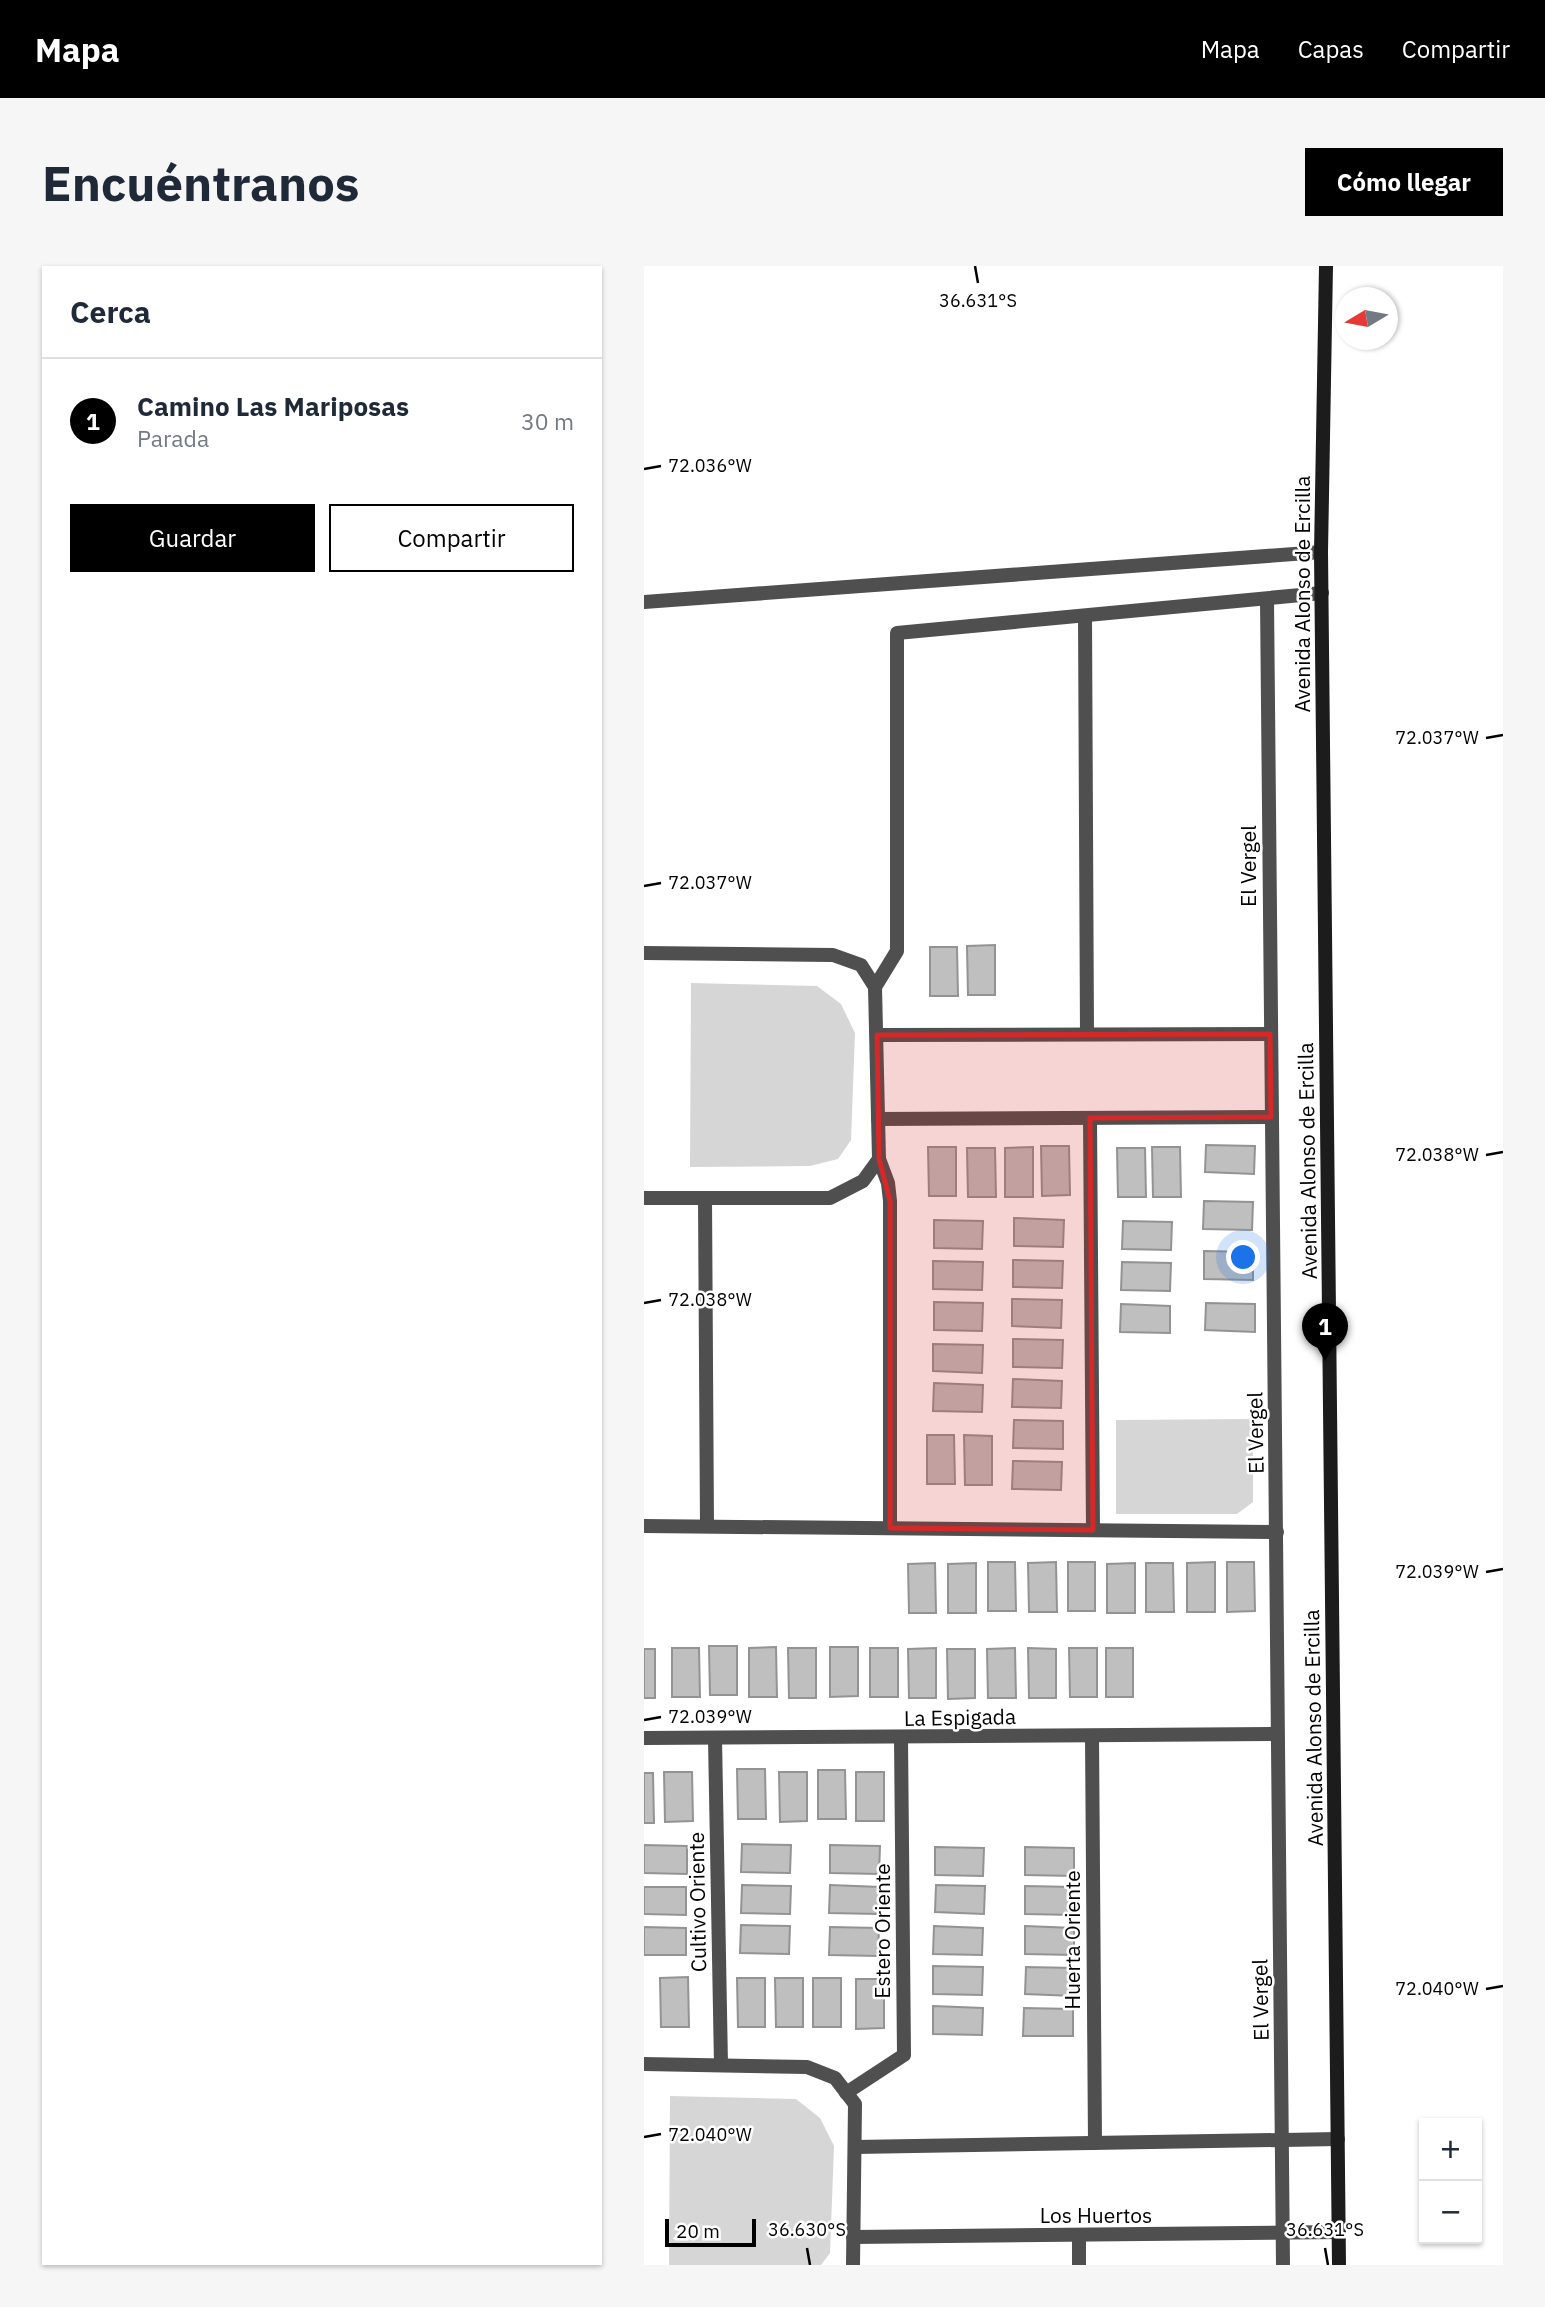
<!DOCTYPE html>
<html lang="es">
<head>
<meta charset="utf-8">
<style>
  :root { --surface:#fff; --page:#f6f6f7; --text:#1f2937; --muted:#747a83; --line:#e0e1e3; --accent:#000 }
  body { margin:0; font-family:"IBM Plex Sans",sans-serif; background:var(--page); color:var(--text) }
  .controls { position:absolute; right:21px; bottom:21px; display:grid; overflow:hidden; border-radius:0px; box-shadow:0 2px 5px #0004 }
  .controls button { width:63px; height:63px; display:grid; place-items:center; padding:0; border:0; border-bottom:2px solid var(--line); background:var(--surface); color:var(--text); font:35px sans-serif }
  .compass { position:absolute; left:691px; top:21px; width:63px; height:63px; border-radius:50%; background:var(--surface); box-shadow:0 2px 5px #0004; rotate:260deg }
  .scale { position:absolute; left:21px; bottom:18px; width:91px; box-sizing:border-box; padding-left:7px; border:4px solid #000; border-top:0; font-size:19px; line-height:24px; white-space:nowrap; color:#000; -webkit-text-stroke:5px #fff; paint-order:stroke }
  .you { position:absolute; left:600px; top:992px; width:24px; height:24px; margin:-18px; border:5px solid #fff; border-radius:50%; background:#1a73e8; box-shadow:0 0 0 10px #1a73e833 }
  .badge { display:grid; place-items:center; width:46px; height:46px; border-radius:50%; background:var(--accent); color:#fff; font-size:23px; font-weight:700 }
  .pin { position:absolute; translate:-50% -58px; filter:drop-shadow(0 2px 4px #0008) }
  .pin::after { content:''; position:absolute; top:37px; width:24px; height:21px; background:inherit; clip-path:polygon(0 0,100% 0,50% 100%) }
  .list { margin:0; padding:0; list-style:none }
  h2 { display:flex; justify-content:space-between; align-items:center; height:91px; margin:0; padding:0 28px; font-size:30px }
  h2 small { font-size:23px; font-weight:400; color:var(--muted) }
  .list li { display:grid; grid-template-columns:46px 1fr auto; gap:21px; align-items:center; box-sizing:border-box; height:126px; padding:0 28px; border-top:2px solid var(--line) }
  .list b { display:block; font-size:26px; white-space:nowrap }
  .list p { margin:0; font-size:23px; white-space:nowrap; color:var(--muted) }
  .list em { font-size:23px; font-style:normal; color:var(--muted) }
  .actions { display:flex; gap:14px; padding:21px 28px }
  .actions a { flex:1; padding:16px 0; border:2px solid var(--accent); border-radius:0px; text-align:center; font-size:24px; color:var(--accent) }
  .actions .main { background:var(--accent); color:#fff }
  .map { position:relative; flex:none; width:859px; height:1999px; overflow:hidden; border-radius:0px }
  header { display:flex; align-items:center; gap:42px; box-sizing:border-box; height:98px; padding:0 35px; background:var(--accent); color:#fff }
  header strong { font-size:33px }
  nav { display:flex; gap:38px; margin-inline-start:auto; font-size:24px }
  .intro { display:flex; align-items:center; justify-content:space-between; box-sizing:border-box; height:168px; padding:0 42px }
  h1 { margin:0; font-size:49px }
  .button { padding:18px 32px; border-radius:0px; background:var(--accent); color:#fff; font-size:24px; font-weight:700 }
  main { display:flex; gap:42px; padding:0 42px }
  aside { flex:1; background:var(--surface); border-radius:0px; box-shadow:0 2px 5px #0004 }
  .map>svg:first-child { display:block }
  .green { fill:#d6d6d6 }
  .building { fill:#bfbfbf; stroke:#939393; stroke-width:2 }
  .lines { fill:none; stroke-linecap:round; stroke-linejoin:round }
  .street { stroke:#4f4f4f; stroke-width:14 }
  .secondary { stroke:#1c1c1c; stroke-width:14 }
  .marked { fill:#d62828; fill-opacity:0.2; stroke:#d62828; stroke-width:5; stroke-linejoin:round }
  .ticks { fill:none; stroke:#000; stroke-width:2.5 }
  .labels { text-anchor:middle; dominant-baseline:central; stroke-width:5; stroke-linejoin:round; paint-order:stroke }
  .street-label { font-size:21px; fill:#000; stroke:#fff }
  .ticks-label { font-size:18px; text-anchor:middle; fill:#000; stroke:#fff; stroke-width:5; stroke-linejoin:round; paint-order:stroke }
</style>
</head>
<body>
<header>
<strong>Mapa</strong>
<nav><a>Mapa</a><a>Capas</a><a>Compartir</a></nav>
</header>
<div class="intro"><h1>Encuéntranos</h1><a class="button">Cómo llegar</a></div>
<main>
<aside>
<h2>Cerca<small></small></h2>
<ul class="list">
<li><span class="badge">1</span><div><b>Camino Las Mariposas</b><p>Parada</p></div><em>30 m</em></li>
</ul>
<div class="actions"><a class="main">Guardar</a><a>Compartir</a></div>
</aside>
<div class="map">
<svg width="859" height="1999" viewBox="0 0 859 1999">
  <rect width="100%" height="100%" fill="#fff"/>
  <g class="green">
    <path d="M47,717l126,3 24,18 14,29 -4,107 -13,19 -28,7 -120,1z"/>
    <path d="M609,1153v83l-16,12h-121v-94z"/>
    <path d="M26,1830l126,3 24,19 14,28 -4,107 -9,12h-152z"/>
  </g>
  <g class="building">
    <path d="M351,679v50h-27l-1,-49z"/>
    <path d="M286,681h27l1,49h-28z"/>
    <path d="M562,879l49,1 -1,28 -49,-2z"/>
    <path d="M397,880h28l1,49 -28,1z"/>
    <path d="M284,881h28v49h-27z"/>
    <path d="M389,881v50h-28v-49z"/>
    <path d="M508,881h28l1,50h-28z"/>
    <path d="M323,882h28l1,49h-28z"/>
    <path d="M473,882h28l1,49h-28z"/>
    <path d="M560,935l49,1 -1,28 -49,-1z"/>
    <path d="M370,952l50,2 -1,27 -49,-1z"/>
    <path d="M290,954l49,1 -1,28 -48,-1z"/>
    <path d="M479,955l49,1 -1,28 -49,-1z"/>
    <path d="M560,985l49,1v28l-49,-1z"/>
    <path d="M369,994l50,1 -1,27 -49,-1z"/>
    <path d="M289,995l50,1 -1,28 -49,-1z"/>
    <path d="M478,996l49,1 -1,28 -49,-1z"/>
    <path d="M368,1033l50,1 -1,28 -49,-2z"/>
    <path d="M290,1036l49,1 -1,28 -48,-1z"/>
    <path d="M562,1037l49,1v28l-50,-2z"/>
    <path d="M477,1038l49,2v27l-50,-1z"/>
    <path d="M369,1073l50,1 -1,28 -49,-1z"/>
    <path d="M289,1078l50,1 -1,28 -49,-2z"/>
    <path d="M369,1113l49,2 -1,27 -49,-1z"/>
    <path d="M290,1117l49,2 -1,27 -49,-1z"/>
    <path d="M370,1154l49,1v28l-50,-1z"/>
    <path d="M283,1169h27l1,49h-28z"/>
    <path d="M320,1169l28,1v49h-27z"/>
    <path d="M369,1195l49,1 -1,28 -49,-1z"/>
    <path d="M344,1296h27l1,49h-28z"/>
    <path d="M412,1296l1,50h-28l-1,-49z"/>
    <rect x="424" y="1296" width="27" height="49"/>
    <path d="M571,1296v50h-28v-49z"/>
    <path d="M583,1296h27l1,49 -28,1z"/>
    <path d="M291,1297l1,50h-27l-1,-49z"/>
    <path d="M332,1297v50h-28v-49z"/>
    <path d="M491,1297v50h-28v-49z"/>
    <path d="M502,1297h27l1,49h-28z"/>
    <path d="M65,1380h28v49h-27z"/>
    <path d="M132,1381l1,50h-28v-49z"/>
    <path d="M186,1381h28v49l-28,1z"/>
    <path d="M28,1382h27l1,49h-28z"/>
    <path d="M144,1382h28v50h-27z"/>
    <rect x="226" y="1382" width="28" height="49"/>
    <path d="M292,1382v50h-27l-1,-49z"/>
    <path d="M371,1382l1,50h-28l-1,-49z"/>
    <path d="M384,1382l28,1v49h-27z"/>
    <path d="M425,1382h28v49h-27z"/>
    <rect x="462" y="1382" width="27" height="49"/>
    <rect x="0" y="1383" width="11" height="49"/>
    <path d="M303,1383h28v49l-27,1z"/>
    <path d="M93,1503h28l1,50h-28z"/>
    <path d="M174,1504h27l1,49h-28z"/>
    <path d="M20,1506h28l1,49 -28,1z"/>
    <path d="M135,1506h28v49l-27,1z"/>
    <rect x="212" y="1506" width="28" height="49"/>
    <path d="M0,1507h9l1,50h-10z"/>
    <path d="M98,1578l49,1 -1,28 -49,-1z"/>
    <path d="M0,1579l43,1v28l-43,-1z"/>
    <path d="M186,1579l50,1 -1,28 -49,-1z"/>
    <path d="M291,1581l49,1 -1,28 -48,-1z"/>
    <path d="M381,1581l49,1v28l-49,-1z"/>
    <path d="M98,1619l49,1 -1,28 -49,-1z"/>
    <path d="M186,1619l50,2 -1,27 -50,-1z"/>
    <path d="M292,1619l49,1 -1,28 -49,-2z"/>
    <path d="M381,1620l49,1v28l-49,-1z"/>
    <path d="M0,1621h42v28l-42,-1z"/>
    <path d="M97,1659l49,1 -1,28 -49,-1z"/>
    <path d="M290,1660l49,2 -1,27 -49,-1z"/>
    <path d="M381,1660l49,2v27l-49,-1z"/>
    <path d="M0,1661l42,1v27h-42z"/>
    <path d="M186,1661l49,1 -1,28 -49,-1z"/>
    <path d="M289,1700l50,1 -1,28 -49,-1z"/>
    <path d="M382,1701l49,1 -1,28 -49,-2z"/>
    <path d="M44,1711l1,50h-28l-1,-49z"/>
    <path d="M93,1712h28v49h-27z"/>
    <path d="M131,1712h28v49h-27z"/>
    <rect x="169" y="1712" width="28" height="49"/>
    <path d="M212,1713h28v49l-28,1z"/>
    <path d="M289,1740l50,2 -1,27 -49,-1z"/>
    <path d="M380,1742l49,1v27h-50z"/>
  </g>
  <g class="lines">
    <g class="street">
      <path d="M623,334l16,1665"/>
      <path d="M0,336l677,-50"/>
      <path d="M441,350l2,418"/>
      <path d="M0,687l189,2 28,10 14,22 4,172 9,24 2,18v327"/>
      <path d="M231,721l22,-36v-318l425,-40"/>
      <path d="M233,769l393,-1"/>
      <path d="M446,852l3,412"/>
      <path d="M234,853l393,-2"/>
      <path d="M0,932h186l33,-17 16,-22"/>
      <path d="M61,932l2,328"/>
      <path d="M0,1260l633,6"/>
      <path d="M448,1470l3,407"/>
      <path d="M0,1472l633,-4"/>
      <path d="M71,1472l6,327"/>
      <path d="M0,1798l163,3 28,11 20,26 -2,161"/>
      <path d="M202,1827l58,-38 -3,-317"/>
      <path d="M211,1881l483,-8"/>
      <path d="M209,1971l486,-5"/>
      <path d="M435,1999v-29"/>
    </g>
    <path class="secondary" d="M682,0l-5,286 18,1713"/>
  </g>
  <path class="marked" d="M626,768l1,83 -181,1 3,412 -203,-2v-327l-11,-42 -2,-124z"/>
  <path class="ticks" d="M331,0l3,17M0,203l17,-3M842,472l17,-3M0,620l17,-3M842,889l17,-3M0,1037l17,-3M842,1306l17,-3M0,1454l17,-3M842,1723l17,-3M0,1871l17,-3M163,1982l3,17M681,1982l3,17"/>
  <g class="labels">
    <g class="street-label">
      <text transform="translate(658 328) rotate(-90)">Avenida Alonso de Ercilla</text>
      <text transform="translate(604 600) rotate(-90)">El Vergel</text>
      <text transform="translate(663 895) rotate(-91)">Avenida Alonso de Ercilla</text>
      <text transform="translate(611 1167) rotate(-91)">El Vergel</text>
      <text transform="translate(316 1451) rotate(-1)">La Espigada</text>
      <text transform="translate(669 1462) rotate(-91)">Avenida Alonso de Ercilla</text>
      <text transform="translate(53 1636) rotate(-91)">Cultivo Oriente</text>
      <text transform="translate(238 1665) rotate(-90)">Estero Oriente</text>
      <text transform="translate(428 1674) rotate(-90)">Huerta Oriente</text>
      <text transform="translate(616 1734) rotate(-91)">El Vergel</text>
      <text x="452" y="1949">Los Huertos</text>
    </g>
  </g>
  <g class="ticks-label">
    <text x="334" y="41">36.631°S</text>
    <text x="66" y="206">72.036°W</text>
    <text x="793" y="478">72.037°W</text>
    <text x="66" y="623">72.037°W</text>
    <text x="793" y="895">72.038°W</text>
    <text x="66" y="1040">72.038°W</text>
    <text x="793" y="1312">72.039°W</text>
    <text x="66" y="1457">72.039°W</text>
    <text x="793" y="1729">72.040°W</text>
    <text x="66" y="1875">72.040°W</text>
    <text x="163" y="1970">36.630°S</text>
    <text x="681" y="1970">36.631°S</text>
  </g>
</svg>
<div class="controls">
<button>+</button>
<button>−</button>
</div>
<svg class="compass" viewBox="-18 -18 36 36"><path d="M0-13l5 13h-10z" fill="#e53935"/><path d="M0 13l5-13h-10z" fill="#747a83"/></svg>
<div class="scale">20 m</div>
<div class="you"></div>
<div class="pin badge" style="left:681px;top:1095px">1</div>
</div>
</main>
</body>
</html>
